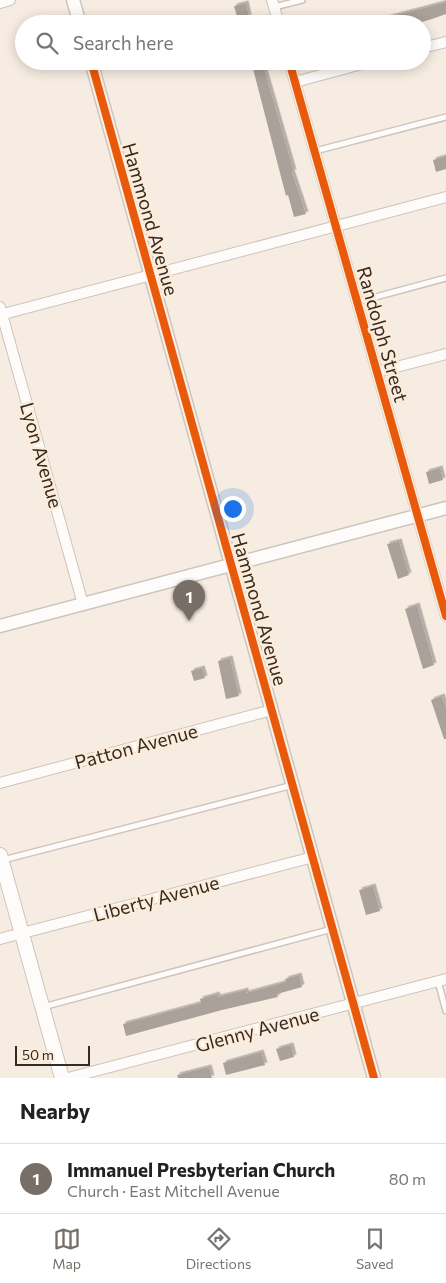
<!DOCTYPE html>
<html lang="en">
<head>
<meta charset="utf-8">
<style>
  :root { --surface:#fff; --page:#f6f6f6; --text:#222; --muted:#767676; --line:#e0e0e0; --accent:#776f67 }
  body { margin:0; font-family:Commissioner,sans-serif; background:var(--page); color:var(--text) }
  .scale { position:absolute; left:15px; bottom:12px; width:75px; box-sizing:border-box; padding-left:5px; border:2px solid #332c25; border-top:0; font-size:14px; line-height:18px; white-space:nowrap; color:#332c25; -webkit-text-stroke:4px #feecda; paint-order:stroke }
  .you { position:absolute; left:232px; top:508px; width:18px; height:18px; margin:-12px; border:4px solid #fff; border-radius:50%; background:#1a73e8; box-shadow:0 0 0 8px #1a73e833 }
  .badge { display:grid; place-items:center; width:32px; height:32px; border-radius:50%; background:var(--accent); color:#fff; font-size:16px; font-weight:700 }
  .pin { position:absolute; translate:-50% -41px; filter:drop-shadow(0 1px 2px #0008) }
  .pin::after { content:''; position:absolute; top:26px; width:18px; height:15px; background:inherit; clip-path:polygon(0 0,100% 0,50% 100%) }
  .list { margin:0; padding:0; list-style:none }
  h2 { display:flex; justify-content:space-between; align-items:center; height:65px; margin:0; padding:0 20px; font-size:21px }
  h2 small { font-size:16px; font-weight:400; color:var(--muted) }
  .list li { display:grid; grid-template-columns:32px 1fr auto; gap:15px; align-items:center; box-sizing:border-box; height:70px; padding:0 20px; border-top:1px solid var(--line) }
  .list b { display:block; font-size:19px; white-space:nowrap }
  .list p { margin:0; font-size:16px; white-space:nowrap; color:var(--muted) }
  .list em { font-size:16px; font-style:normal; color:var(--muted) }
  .icon { flex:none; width:28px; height:28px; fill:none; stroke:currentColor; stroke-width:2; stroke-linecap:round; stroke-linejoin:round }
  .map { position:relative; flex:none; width:446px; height:1078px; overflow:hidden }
  .search { position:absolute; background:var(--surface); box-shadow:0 2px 12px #0003; left:15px; right:15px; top:15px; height:55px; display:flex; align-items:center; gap:12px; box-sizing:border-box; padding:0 18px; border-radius:28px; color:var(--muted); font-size:19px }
  .sheet { height:135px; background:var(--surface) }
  nav { display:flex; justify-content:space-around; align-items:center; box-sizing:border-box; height:70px; border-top:1px solid var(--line); background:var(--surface); font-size:14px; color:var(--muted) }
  nav a { display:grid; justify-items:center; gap:2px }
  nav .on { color:var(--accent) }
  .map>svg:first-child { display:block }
  .building { fill:#a9a19a; filter:url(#shadow) }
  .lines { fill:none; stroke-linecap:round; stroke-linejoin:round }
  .service-casing { stroke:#ccc4bd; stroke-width:8 }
  .minor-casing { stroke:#ccc4bd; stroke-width:12 }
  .tertiary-casing { stroke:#ccc4bd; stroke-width:15 }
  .secondary-casing { stroke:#ccc4bd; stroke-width:16 }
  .service { stroke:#fefcfb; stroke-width:5 }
  .minor { stroke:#fefcfb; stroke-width:10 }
  .tertiary { stroke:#fefcfb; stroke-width:12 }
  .secondary { stroke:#fefcfb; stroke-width:14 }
  .cycleway-casing { stroke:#feecda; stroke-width:11 }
  .cycleway { stroke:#e8590c; stroke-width:8 }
  .labels { text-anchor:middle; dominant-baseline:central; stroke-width:5; stroke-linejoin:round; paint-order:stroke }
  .street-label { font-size:19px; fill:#332c25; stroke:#feecda }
</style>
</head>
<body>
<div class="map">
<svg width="446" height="1078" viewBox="0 0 446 1078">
  <defs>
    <filter id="shadow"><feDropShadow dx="2.5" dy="-2.5" stdDeviation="0" flood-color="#0004"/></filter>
  </defs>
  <rect width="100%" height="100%" fill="#f6ece2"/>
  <g class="building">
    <path d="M446,2v12l-14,5 -17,5h-40l-1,-3z"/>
    <path d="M246,3l3,14 -11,3 -4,-14z"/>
    <path d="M251,61h11l32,111h-2l14,42 -12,3 -6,-22 -2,1z"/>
    <path d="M446,156v13l-10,3 -3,-12z"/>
    <path d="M440,468l3,12 -14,4 -3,-12z"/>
    <path d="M399,541l10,34 -11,4 -11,-35z"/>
    <path d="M417,605l17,60 -11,4 -18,-60z"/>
    <path d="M230,658l9,38 -13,3 -8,-38z"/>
    <path d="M202,668l3,10 -11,3 -3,-10z"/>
    <path d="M442,696l4,12v31h-2l-13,-39z"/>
    <path d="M373,886l7,25 -14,4 -7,-25z"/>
    <path d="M299,975l3,12 -25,7 1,3 -56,13 -96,26 -3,-12 78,-21 -1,-4 17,-5 1,3 28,-7v3l40,-11 -1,-3z"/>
    <path d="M291,1045l3,12 -14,4 -4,-12z"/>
    <path d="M261,1052l4,13 -39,10 -3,-12z"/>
    <path d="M209,1067l3,11h-34l-1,-3z"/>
  </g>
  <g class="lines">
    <defs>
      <g id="service">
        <path d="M274,7l28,-7"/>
        <path d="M315,151l131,-34"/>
        <path d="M357,302l89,-24"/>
        <path d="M3,860l290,-75"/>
        <path d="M438,981l8,30"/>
        <path d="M43,1007l289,-78"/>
      </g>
      <g id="minor">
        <path d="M272,0l7,24"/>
        <path d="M0,3l10,-3"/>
        <path d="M422,48l24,-6"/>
        <path d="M289,61l157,555"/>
        <path d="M295,82l78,-21"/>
        <path d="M0,307l83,297"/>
        <path d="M0,315l446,-118"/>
        <path d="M377,372l69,-18"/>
        <path d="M0,783l272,-73"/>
        <path d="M0,939l313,-82"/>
        <path d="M68,1078l378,-99"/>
      </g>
      <g id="tertiary">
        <path d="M73,0l7,24"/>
        <path d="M91,61l283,1017"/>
        <path d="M0,626l446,-118"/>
      </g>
      <path id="secondary" d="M0,855l62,223"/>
    </defs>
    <use href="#service" class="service-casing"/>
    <use href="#minor" class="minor-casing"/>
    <use href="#tertiary" class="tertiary-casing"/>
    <use href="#secondary" class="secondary-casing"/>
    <use href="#service" class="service"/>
    <use href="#minor" class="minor"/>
    <use href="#tertiary" class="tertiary"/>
    <use href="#secondary" class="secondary"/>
    <defs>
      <g id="cycleway">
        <path d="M91,61l283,1017"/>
        <path d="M289,61l157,555"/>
      </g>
    </defs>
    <use href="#cycleway" class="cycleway-casing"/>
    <use href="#cycleway" class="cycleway"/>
  </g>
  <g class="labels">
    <g class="street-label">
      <text transform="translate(151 219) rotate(74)">Hammond Avenue</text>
      <text transform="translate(383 334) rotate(74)">Randolph Street</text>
      <text transform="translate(42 455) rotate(74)">Lyon Avenue</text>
      <text transform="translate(260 609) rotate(74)">Hammond Avenue</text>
      <text transform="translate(136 746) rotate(-15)">Patton Avenue</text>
      <text transform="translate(156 898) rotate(-15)">Liberty Avenue</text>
      <text transform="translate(257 1029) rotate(-15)">Glenny Avenue</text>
    </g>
  </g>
</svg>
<div class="scale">50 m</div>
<div class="you"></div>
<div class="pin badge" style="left:189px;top:621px">1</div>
<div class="search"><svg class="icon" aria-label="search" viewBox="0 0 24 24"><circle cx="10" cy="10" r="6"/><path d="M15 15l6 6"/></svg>Search here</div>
</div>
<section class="sheet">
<h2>Nearby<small></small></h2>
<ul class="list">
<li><span class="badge">1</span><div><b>Immanuel Presbyterian Church</b><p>Church · East Mitchell Avenue</p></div><em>80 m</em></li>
</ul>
</section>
<nav>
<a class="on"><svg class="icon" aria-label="map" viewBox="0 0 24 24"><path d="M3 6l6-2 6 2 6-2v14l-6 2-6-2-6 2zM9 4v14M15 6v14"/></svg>Map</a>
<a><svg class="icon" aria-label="directions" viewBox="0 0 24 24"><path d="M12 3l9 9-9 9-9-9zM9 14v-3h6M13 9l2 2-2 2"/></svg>Directions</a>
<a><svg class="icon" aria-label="saved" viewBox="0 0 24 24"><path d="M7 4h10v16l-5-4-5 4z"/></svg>Saved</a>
</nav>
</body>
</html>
